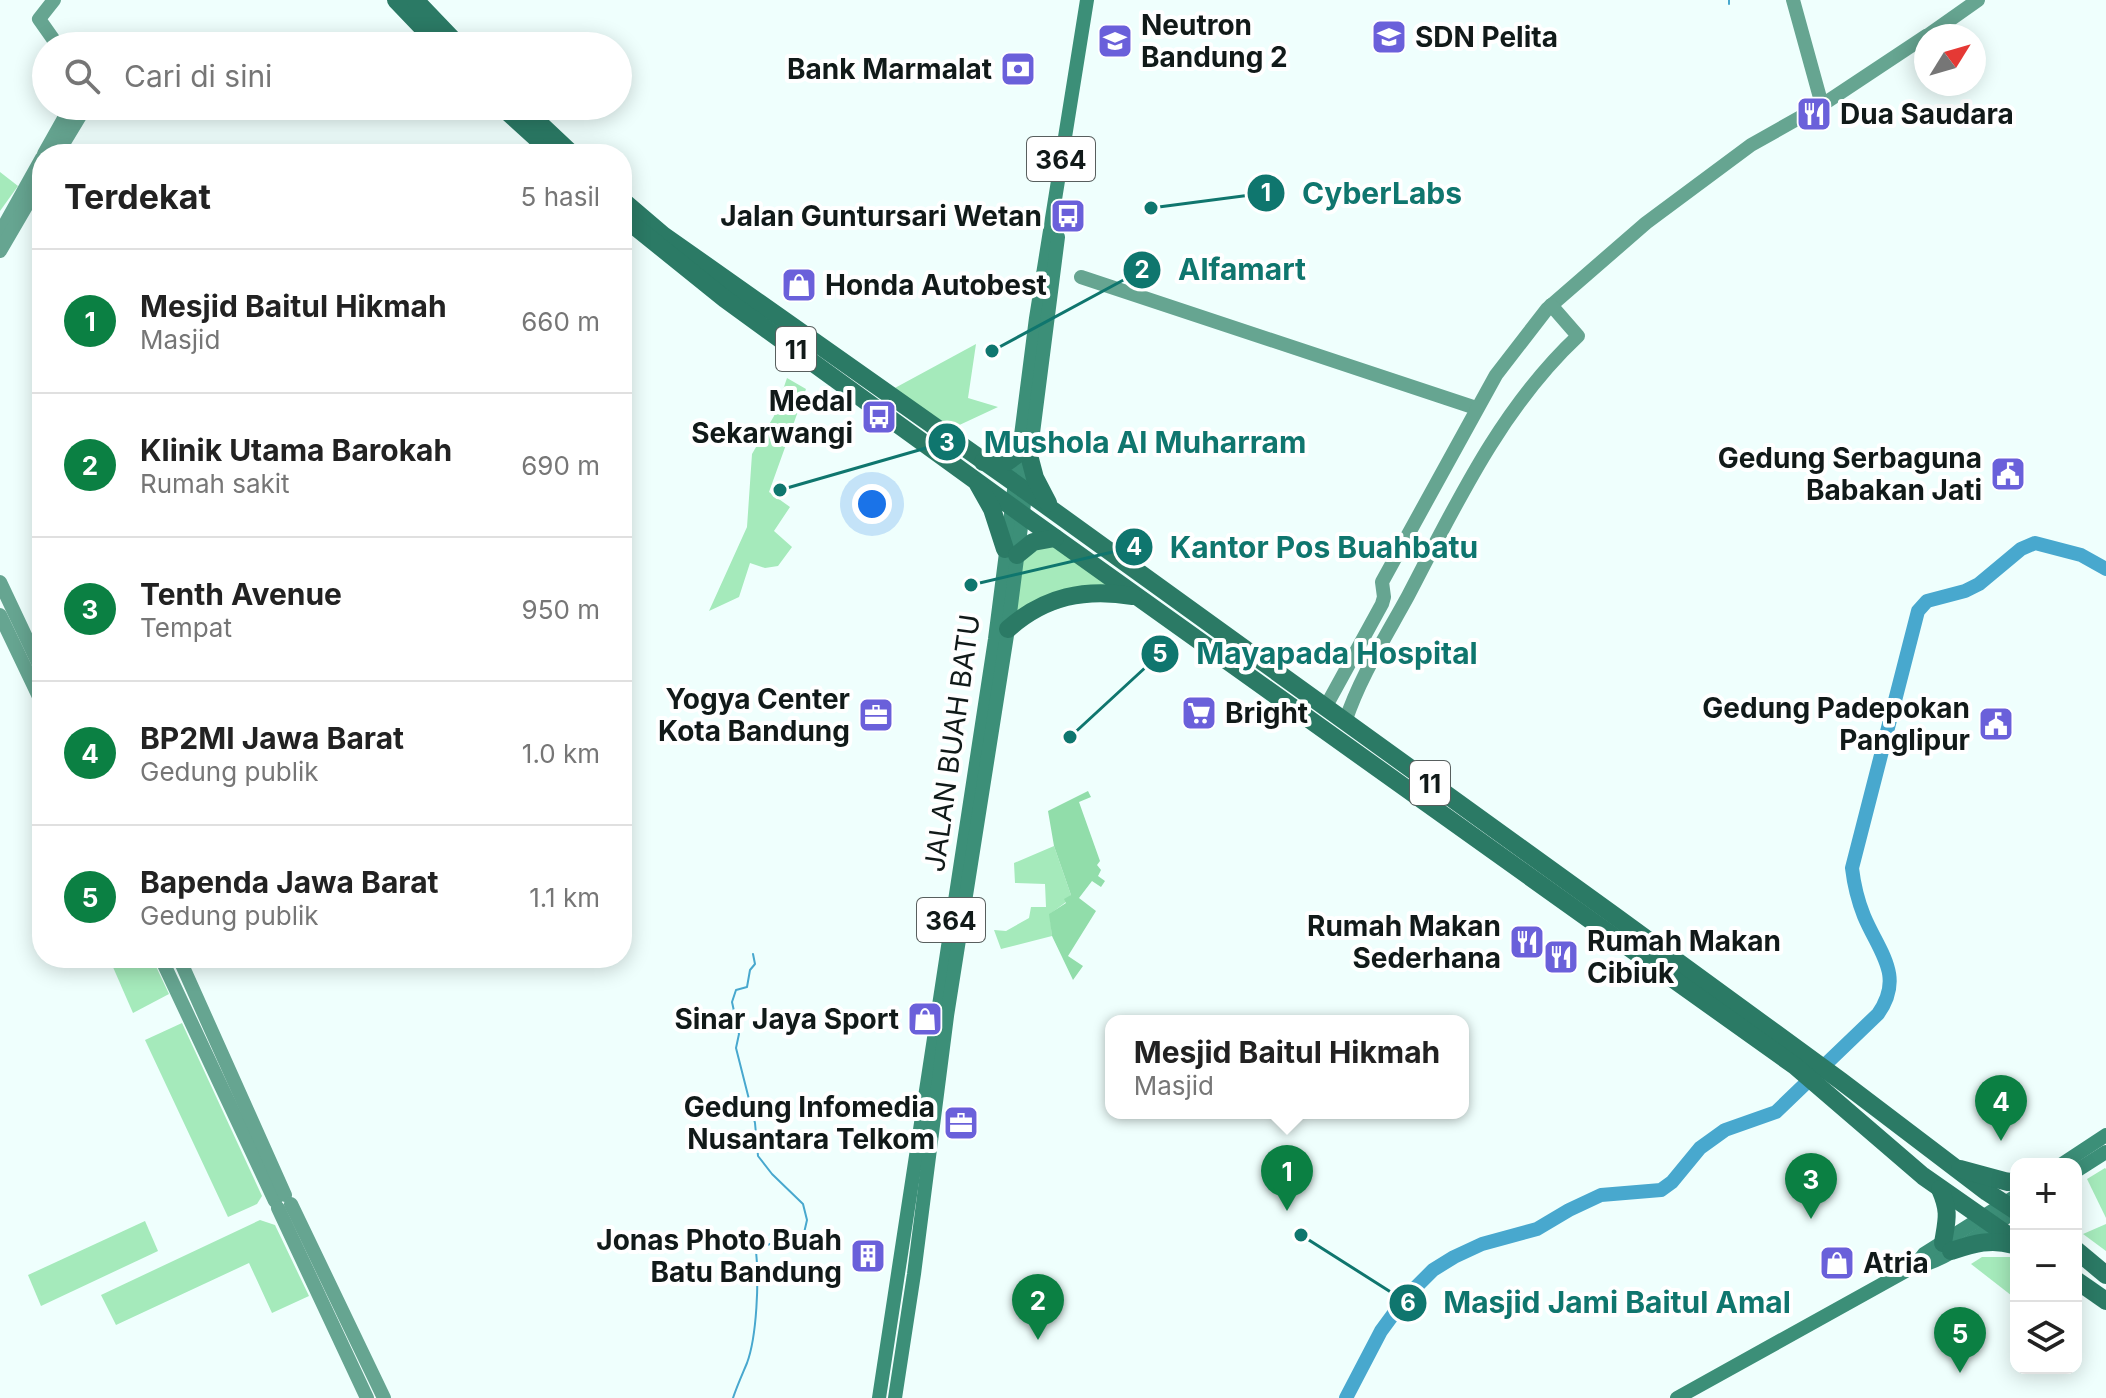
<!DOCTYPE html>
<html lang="id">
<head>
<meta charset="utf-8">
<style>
  :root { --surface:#fff; --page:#f6f6f6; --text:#222; --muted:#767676; --line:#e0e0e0; --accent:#0b8043 }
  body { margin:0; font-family:Inter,sans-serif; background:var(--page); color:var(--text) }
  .controls { position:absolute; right:24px; bottom:24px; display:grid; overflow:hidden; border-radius:16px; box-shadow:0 4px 20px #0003 }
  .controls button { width:72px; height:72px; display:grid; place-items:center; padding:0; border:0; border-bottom:2px solid var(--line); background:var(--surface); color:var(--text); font:40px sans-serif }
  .compass { position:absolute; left:1914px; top:24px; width:72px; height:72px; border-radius:50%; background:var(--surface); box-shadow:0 4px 20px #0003; rotate:53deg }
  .you { position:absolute; left:872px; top:504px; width:28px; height:28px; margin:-20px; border:6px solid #fff; border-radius:50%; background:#1a73e8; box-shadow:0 0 0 12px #1a73e833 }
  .badge { display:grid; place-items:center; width:52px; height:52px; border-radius:50%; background:var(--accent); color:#fff; font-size:26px; font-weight:700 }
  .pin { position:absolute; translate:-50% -66px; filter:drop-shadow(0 2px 4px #0008) }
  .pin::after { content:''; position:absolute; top:42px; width:28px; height:24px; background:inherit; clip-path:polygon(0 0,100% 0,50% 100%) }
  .popup { position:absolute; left:1105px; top:1015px; width:364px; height:104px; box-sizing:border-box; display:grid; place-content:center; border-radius:16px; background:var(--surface); filter:drop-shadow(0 2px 6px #0005); font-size:26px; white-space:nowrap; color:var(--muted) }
  .popup b { font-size:30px; color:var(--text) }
  .popup::after { content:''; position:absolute; left:50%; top:100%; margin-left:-16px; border:16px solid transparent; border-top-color:var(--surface) }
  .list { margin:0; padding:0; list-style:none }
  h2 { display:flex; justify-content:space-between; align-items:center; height:104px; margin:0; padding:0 32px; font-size:34px }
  h2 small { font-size:26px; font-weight:400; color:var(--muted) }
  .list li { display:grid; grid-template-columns:52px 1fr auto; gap:24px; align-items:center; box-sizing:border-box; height:144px; padding:0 32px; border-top:2px solid var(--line) }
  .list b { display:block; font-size:30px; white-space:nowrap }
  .list p { margin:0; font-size:26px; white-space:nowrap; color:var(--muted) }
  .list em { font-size:26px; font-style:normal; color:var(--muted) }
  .icon { flex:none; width:44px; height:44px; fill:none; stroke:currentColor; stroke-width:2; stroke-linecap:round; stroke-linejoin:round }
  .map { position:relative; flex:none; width:2106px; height:1398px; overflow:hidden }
  .search { position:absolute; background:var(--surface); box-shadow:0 4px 20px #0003; left:32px; top:32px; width:600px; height:88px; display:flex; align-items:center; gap:20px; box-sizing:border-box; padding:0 28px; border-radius:44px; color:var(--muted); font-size:30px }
  .panel { position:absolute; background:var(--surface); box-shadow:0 4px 20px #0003; left:32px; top:144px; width:600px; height:824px; border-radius:32px }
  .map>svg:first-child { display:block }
  .green { fill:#a5eabb }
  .forest { fill:#91ddaa }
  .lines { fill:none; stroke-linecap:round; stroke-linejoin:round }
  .stream { stroke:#48a8ce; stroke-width:2 }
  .river { stroke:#48a8ce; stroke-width:14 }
  .secondary { stroke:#66a591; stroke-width:14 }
  .primary { stroke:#3c8f78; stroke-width:14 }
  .highway { stroke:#2b7a65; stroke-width:18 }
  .labels { text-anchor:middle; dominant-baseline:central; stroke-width:8; stroke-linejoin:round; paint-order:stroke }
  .shield { fill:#fff; stroke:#585f5e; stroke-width:2 }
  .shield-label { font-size:26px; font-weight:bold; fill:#111a19 }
  .poi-label { font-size:28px; font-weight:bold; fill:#111a19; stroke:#fff; text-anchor:end }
  .street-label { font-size:28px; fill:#111a19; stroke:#fff }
  .leader { fill:none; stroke:#0f766e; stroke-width:3 }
  .callout-dot { fill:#0f766e; stroke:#fff; stroke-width:3 }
  .mark-label { font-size:24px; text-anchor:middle; font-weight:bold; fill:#fff }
  .callout-label { font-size:30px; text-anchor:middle; font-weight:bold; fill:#0f766e; stroke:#fff; stroke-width:8; stroke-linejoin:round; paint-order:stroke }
</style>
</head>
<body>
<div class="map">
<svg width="2106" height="1398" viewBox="0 0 2106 1398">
  <rect width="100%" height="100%" fill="#effffd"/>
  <g class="green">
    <path d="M0,172l18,14 -18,25z"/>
    <path d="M976,344l-8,54 30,9 -45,21 -60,-39z"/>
    <path d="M787,378l19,11 -37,103 21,15 -16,24 18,16 -14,19 -13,2 -15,-5 -11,34 -30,14 38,-84 5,-73 22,-38z"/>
    <path d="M1059,542l76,53 -25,-4 -103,35 11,-72z"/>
    <path d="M1054,846l17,49 -5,7 -16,12 2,22 -51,13 -7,-19 12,1 23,-13 2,-11h15l-1,-23 -30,-1 -1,-20z"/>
    <path d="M109,958h43l17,36 -36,19z"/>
    <path d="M182,1023l80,173 -5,8 -29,13 -83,-177z"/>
    <path d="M2105,1168l1,1v49l-19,-39z"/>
    <path d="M260,1220l15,5 34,71 -37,17 -23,-50 -133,62 -15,-30z"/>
    <path d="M145,1221l13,30 -117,55 -13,-31z"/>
    <path d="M2106,1224v27l-23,-17z"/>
    <path d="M1982,1257h34v42l-45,-35z"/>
  </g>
  <path class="forest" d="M1088,791l3,6 -12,5 21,59 -3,4 4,5 -3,6 7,5 -4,6 -9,-6 -13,17 17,13 -28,45 15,10 -10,14 -21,-44 -3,-22 17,-11 -2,-4 7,-4 -17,-49 -6,-35z"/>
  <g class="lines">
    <g class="stream">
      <path d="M1729,0v4"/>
      <path d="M733,1398c4,-12 9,-23 14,-35 10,-27 12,-83 9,-112l5,-4 43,-14 3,-13 -4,-16 -31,-30 -14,-18 -3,-33 -19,-75 3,-14 -7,-32 4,-12 11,-3 3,-17 5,-6 -2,-10"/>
    </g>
    <path class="river" d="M1346,1398l35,-67 25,-34 27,-27 21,-13 28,-13 55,-15 32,-19 32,-15 60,-5 11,-8 28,-34 25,-18 51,-18 102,-98c27,-38 1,-62 -14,-98 -6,-15 -10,-31 -12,-48l66,-257 9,-10 38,-10 14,-7 42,-35 14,-6 46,12 25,14"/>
    <g class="secondary">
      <path d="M54,0l-15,19 19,27"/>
      <path d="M1793,0l29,105"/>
      <path d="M1927,36l51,-36"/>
      <path d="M44,154l27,-48"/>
      <path d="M57,154l29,-48"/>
      <path d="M0,233l42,-75"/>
      <path d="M0,251l42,-72"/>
      <path d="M1081,277l395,131"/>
      <path d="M0,582l42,89"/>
      <path d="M0,615l42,88"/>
      <path d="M1325,708l57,-104 2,-7 -2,-15 114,-207 51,-66 99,-86 105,-78 71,-40 104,-69"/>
      <path d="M1345,722c15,-45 40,-84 63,-126 48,-92 93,-188 170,-260l-27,-31"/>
      <path d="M161,958l114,243"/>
      <path d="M179,958l106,237"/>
      <path d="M291,1204l93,194"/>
      <path d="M278,1208l89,190"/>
    </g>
    <g class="primary">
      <path d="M2062,1164l44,-29"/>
      <path d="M2076,1171l30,-19"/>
      <path d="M1915,1266c24,0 78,-41 101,-55"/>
      <path d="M879,1398l116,-759 41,-321 51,-318"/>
      <path d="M895,1398l19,-124 33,-258 61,-387 50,-392"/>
      <path d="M1677,1398l238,-132 9,-12 92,-58"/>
    </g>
    <g class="highway">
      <path d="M396,0l44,46"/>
      <path d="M415,0l44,46"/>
      <path d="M501,106l53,48"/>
      <path d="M521,106l51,48"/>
      <path d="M622,200l41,35 363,256 589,425 226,165 146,111 29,19"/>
      <path d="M622,216l103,83 298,216 772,551 128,110 93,65"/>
      <path d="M1030,459l5,19 13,25"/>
      <path d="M983,462h24l11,-8"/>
      <path d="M978,484l14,25 13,40"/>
      <path d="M1017,555l16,-13 22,-4"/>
      <path d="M1008,629c37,-33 77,-41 125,-33"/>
      <path d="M1960,1169l48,13 8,-1"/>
      <path d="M1940,1189c10,23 7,30 3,54"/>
      <path d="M2076,1250l30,25"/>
      <path d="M1951,1251c22,-7 40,-13 62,-6"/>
      <path d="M2076,1280l30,21"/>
    </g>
  </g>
  <defs>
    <symbol id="school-square" viewBox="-11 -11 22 22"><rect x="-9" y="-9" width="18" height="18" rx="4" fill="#6a60da" stroke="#fff"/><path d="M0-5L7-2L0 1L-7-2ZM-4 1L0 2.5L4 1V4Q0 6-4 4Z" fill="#fff"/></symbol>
    <symbol id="bank-square" viewBox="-11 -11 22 22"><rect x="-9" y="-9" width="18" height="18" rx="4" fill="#6a60da" stroke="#fff"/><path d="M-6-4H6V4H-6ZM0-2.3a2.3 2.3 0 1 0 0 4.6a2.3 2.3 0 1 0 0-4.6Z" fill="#fff"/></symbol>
    <symbol id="restaurant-square" viewBox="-11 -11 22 22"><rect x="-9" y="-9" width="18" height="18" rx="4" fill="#6a60da" stroke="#fff"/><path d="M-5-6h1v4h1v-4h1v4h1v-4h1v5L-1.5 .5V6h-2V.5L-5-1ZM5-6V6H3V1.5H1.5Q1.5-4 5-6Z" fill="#fff"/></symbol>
    <symbol id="bus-square" viewBox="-11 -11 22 22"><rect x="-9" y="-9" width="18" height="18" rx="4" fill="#6a60da" stroke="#fff"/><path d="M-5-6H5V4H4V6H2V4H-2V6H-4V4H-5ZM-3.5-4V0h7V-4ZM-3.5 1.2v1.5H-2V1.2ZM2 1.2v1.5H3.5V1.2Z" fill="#fff"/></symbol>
    <symbol id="shop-square" viewBox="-11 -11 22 22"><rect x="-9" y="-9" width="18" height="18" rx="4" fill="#6a60da" stroke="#fff"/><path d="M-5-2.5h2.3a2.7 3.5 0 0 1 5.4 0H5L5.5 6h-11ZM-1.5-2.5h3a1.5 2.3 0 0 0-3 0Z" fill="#fff"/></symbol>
    <symbol id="civic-square" viewBox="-11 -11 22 22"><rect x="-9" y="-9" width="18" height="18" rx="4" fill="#6a60da" stroke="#fff"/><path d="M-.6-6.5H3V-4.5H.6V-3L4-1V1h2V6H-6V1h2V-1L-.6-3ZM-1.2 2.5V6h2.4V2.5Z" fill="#fff"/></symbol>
    <symbol id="supermarket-square" viewBox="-11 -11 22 22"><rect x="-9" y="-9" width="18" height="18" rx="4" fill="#6a60da" stroke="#fff"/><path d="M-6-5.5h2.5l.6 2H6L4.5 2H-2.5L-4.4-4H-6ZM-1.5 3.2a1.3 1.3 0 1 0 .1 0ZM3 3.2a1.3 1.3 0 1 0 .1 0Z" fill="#fff"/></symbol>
    <symbol id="office-square" viewBox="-11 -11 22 22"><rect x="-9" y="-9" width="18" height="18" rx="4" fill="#6a60da" stroke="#fff"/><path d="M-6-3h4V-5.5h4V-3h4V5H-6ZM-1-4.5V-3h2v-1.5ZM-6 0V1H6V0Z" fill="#fff"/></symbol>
    <symbol id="building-square" viewBox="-11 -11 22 22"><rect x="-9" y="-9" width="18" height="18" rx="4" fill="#6a60da" stroke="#fff"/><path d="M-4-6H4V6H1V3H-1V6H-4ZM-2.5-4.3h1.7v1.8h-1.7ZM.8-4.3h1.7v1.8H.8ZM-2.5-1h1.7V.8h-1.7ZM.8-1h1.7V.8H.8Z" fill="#fff"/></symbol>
  </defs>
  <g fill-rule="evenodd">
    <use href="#school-square" x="1369" y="17" width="40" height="40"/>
    <use href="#school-square" x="1095" y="21" width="40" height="40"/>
    <use href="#bank-square" x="998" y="49" width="40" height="40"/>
    <use href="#restaurant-square" x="1794" y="94" width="40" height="40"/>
    <use href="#bus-square" x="1048" y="196" width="40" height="40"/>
    <use href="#shop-square" x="779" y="265" width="40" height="40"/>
    <use href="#bus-square" x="859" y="397" width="40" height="40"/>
    <use href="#civic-square" x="1988" y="454" width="40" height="40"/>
    <use href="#supermarket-square" x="1179" y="693" width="40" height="40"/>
    <use href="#office-square" x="856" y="695" width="40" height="40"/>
    <use href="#civic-square" x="1976" y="704" width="40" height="40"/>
    <use href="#restaurant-square" x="1507" y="922" width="40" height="40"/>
    <use href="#restaurant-square" x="1541" y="937" width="40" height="40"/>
    <use href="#shop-square" x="905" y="999" width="40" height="40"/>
    <use href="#office-square" x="941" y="1103" width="40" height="40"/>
    <use href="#building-square" x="848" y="1236" width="40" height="40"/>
    <use href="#shop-square" x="1817" y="1243" width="40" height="40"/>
  </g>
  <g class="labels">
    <g class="shield">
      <rect x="1027" y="137" width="68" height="44" rx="6"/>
      <rect x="776" y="327" width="40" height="44" rx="6"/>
      <rect x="1410" y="761" width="40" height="44" rx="6"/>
      <rect x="917" y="898" width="68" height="44" rx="6"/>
    </g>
    <g class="shield-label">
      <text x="1061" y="159">364</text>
      <text x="796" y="349">11</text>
      <text x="1430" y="783">11</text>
      <text x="951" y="920">364</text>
    </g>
    <g class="poi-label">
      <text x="1141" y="25" text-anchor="start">Neutron<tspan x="1141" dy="32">Bandung 2</tspan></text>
      <text x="1415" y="37" text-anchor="start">SDN Pelita</text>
      <text x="992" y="69">Bank Marmalat</text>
      <text x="1840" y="114" text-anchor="start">Dua Saudara</text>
      <text x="1042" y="216">Jalan Guntursari Wetan</text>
      <text x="825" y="285" text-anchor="start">Honda Autobest</text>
      <text x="853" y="401">Medal<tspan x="853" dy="32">Sekarwangi</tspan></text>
      <text x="1982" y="458">Gedung Serbaguna<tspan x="1982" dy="32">Babakan Jati</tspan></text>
      <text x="850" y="699">Yogya Center<tspan x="850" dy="32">Kota Bandung</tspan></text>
      <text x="1970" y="708">Gedung Padepokan<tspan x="1970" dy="32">Panglipur</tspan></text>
      <text x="1225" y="713" text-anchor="start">Bright</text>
      <text x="1501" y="926">Rumah Makan<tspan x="1501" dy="32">Sederhana</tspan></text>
      <text x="1587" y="941" text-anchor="start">Rumah Makan<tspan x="1587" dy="32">Cibiuk</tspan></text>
      <text x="899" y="1019">Sinar Jaya Sport</text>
      <text x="935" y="1107">Gedung Infomedia<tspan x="935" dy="32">Nusantara Telkom</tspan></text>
      <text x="842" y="1240">Jonas Photo Buah<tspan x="842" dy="32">Batu Bandung</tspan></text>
      <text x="1863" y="1263" text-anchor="start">Atria</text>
    </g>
    <g class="street-label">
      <text transform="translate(952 743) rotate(-82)">JALAN BUAH BATU</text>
    </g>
  </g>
  <path class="leader" d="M1151 208L1266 193M992 351L1142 270M780 490L947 442M971 585L1134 547M1070 737L1160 654M1301 1235L1408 1303"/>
  <g class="callout-dot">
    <circle cx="1151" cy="208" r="8"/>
    <circle cx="992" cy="351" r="8"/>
    <circle cx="780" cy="490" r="8"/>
    <circle cx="971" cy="585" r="8"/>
    <circle cx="1070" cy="737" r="8"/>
    <circle cx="1301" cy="1235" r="8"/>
    <circle cx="1266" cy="193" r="20"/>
    <circle cx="1142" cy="270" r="20"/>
    <circle cx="947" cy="442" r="20"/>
    <circle cx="1134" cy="547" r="20"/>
    <circle cx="1160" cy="654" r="20"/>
    <circle cx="1408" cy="1303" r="20"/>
  </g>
  <g class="mark-label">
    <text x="1266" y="201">1</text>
    <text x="1142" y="278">2</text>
    <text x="947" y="451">3</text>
    <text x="1134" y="555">4</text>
    <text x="1160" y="662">5</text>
    <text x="1408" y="1311">6</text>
  </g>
  <g class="callout-label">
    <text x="1382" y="204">CyberLabs</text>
    <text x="1242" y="280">Alfamart</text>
    <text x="1145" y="453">Mushola Al Muharram</text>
    <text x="1324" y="558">Kantor Pos Buahbatu</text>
    <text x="1337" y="664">Mayapada Hospital</text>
    <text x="1617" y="1313">Masjid Jami Baitul Amal</text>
  </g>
</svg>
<div class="controls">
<button>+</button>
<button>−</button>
<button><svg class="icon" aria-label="layers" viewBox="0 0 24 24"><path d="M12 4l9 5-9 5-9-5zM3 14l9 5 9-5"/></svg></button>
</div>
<svg class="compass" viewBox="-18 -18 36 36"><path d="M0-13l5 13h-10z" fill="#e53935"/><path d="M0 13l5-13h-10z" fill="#767676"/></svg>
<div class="you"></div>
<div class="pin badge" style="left:1287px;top:1211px">1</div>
<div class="popup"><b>Mesjid Baitul Hikmah</b>Masjid</div>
<div class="pin badge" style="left:1038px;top:1340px">2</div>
<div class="pin badge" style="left:1811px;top:1219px">3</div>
<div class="pin badge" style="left:2001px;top:1141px">4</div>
<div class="pin badge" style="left:1960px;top:1373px">5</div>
<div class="search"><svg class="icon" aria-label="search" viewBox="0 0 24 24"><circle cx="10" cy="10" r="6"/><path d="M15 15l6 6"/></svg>Cari di sini</div>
<section class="panel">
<h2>Terdekat<small>5 hasil</small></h2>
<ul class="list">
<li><span class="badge">1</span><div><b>Mesjid Baitul Hikmah</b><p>Masjid</p></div><em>660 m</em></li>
<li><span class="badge">2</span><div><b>Klinik Utama Barokah</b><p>Rumah sakit</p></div><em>690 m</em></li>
<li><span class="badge">3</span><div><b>Tenth Avenue</b><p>Tempat</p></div><em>950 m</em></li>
<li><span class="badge">4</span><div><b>BP2MI Jawa Barat</b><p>Gedung publik</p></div><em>1.0 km</em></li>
<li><span class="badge">5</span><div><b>Bapenda Jawa Barat</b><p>Gedung publik</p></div><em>1.1 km</em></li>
</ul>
</section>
</div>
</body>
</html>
